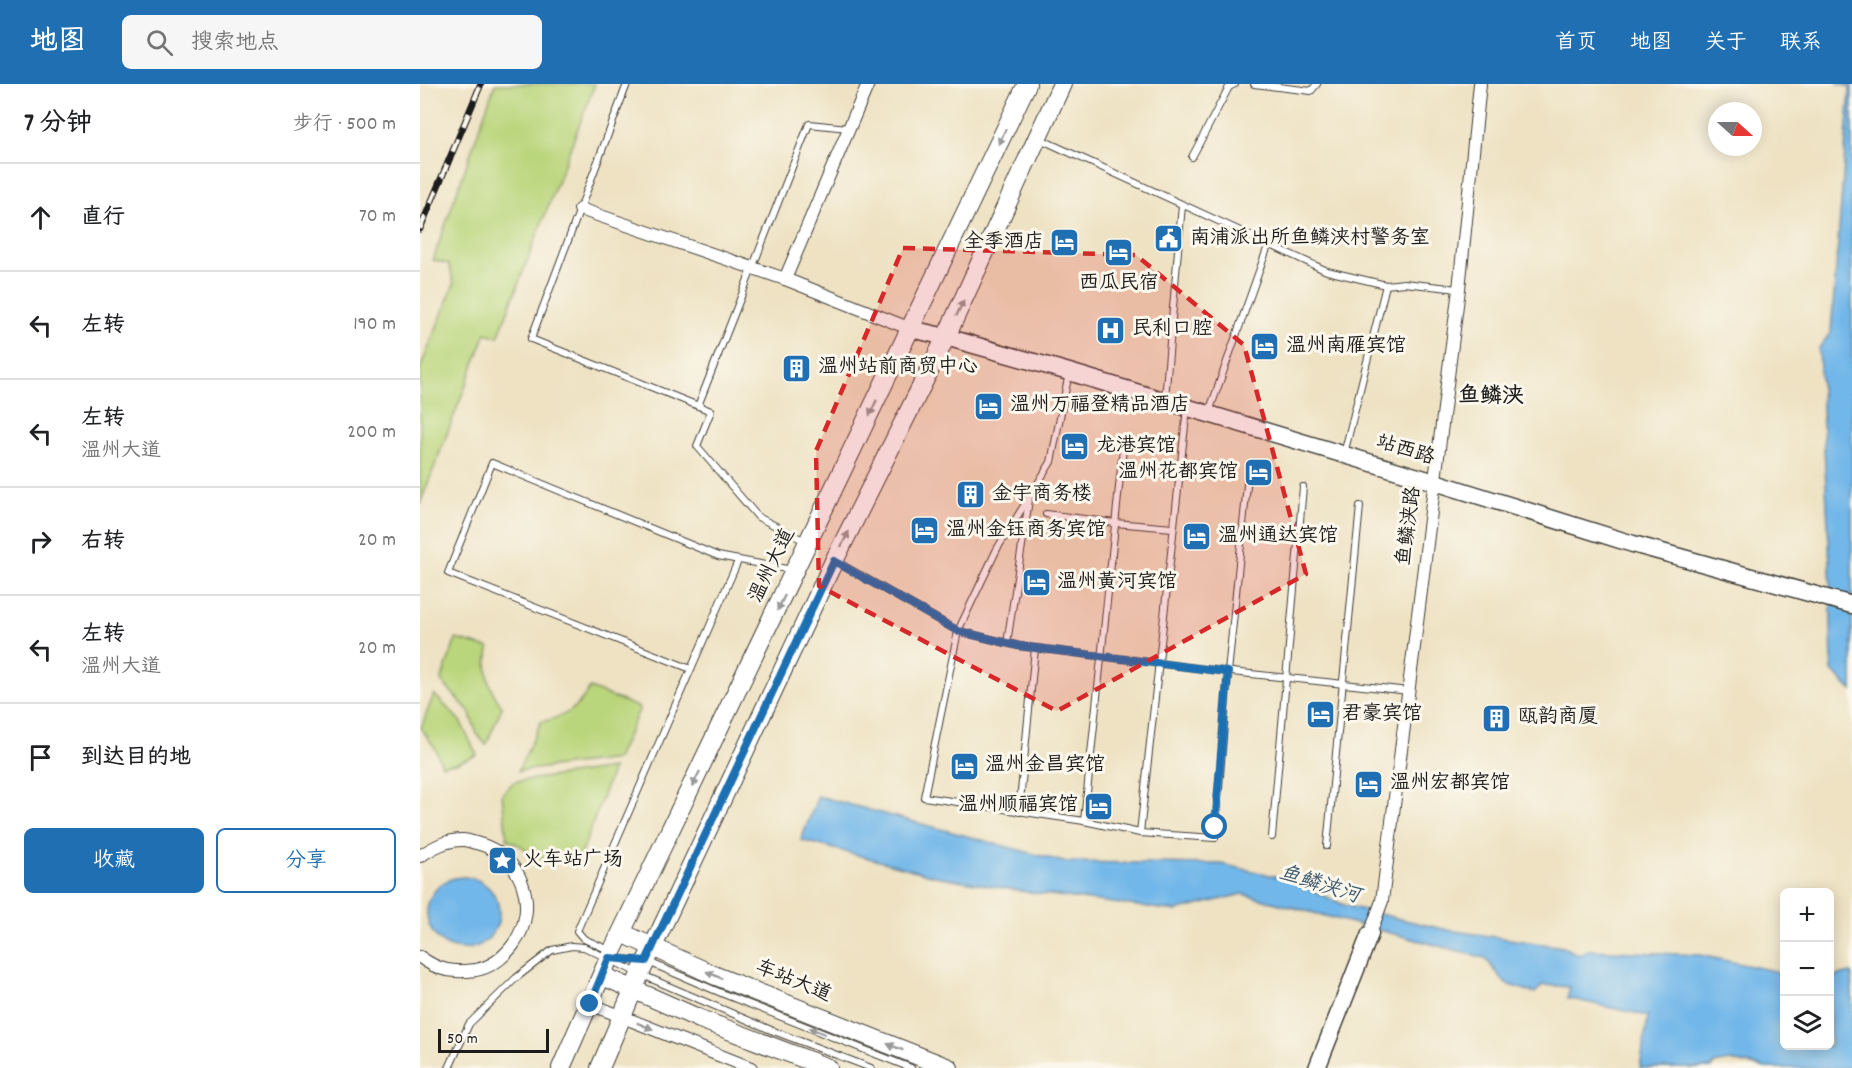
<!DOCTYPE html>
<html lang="zh">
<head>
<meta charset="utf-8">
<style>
  :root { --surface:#fff; --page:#f6f6f6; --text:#202124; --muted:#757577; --line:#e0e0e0; --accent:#1f6fb2 }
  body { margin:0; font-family:Dekko,"LXGW WenKai TC",sans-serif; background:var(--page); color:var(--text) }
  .controls { position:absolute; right:18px; bottom:18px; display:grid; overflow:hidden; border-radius:9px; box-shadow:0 3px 15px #0003 }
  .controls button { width:54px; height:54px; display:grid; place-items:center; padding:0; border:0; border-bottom:2px solid var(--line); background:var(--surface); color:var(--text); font:30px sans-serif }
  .compass { position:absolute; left:1288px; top:18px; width:54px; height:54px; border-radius:50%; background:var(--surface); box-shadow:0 3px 15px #0003; rotate:111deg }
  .scale { position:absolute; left:18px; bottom:15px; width:111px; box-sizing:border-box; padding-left:6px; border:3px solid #1c1c1c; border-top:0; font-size:16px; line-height:21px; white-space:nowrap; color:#1c1c1c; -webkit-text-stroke:4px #fbf7ec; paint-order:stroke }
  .stop { position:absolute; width:18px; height:18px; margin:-14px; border:4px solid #1f6fb2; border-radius:50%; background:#fff }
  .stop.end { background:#1f6fb2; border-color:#fff; box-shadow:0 2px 6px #0008 }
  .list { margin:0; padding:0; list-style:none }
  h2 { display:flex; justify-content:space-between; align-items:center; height:78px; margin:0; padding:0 24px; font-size:26px }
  h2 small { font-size:20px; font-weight:400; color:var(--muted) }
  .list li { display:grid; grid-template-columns:39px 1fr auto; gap:18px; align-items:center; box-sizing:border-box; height:108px; padding:0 24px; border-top:2px solid var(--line) }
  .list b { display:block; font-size:22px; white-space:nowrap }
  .list p { margin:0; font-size:20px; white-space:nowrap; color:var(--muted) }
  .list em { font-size:20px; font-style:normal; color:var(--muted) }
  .actions { display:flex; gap:12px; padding:18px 24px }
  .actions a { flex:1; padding:14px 0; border:2px solid var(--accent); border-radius:9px; text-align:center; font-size:21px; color:var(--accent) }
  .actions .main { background:var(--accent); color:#fff }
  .icon { flex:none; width:33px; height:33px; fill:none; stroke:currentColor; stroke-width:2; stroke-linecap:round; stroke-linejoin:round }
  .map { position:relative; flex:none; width:1432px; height:984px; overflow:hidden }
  header { display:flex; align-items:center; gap:36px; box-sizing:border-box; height:84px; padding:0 30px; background:var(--accent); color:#fff }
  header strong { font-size:28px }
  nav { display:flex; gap:33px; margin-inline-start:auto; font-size:21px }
  .search { width:420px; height:54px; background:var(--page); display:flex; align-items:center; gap:15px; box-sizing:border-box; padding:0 21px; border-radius:9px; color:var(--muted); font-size:22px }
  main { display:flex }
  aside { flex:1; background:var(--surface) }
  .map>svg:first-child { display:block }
  .grass { fill:#bad67c; stroke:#6b794c; stroke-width:1.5 }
  .water { fill:#72b7e9; stroke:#476a82; stroke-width:1.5 }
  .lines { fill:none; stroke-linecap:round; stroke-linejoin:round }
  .lane-casing { stroke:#3c3a35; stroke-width:8 }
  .street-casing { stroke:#3c3a35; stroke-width:14 }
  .secondary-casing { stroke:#3c3a35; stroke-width:19 }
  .primary-casing { stroke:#3c3a35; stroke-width:20 }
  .lane { stroke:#fff; stroke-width:6 }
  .street { stroke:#fff; stroke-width:12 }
  .secondary { stroke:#fff; stroke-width:16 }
  .primary { stroke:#fff; stroke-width:18 }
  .rail-casing { stroke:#1c1c1c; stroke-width:7 }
  .rail { stroke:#fbf7ec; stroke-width:4.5; stroke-dasharray:14; stroke-linecap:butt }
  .oneway { fill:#999 }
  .route { stroke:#1f6fb2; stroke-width:8 }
  .marked { fill:#d62828; fill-opacity:0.2; stroke:#d62828; stroke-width:4.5; stroke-dasharray:12 8; stroke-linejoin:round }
  .labels { text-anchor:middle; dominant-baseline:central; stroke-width:6; stroke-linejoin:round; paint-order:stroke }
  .poi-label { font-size:20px; fill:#1c1c1c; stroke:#fbf7ec; text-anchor:start }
  .street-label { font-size:20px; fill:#1c1c1c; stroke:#fbf7ec }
  .water-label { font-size:21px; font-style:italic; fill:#3e5a6e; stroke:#fbf7ec }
  .quarter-label { font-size:22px; font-weight:bold; fill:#1c1c1c; stroke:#fbf7ec }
</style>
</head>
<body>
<header>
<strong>地图</strong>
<div class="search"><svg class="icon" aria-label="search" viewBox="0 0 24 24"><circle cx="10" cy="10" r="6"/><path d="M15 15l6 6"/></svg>搜索地点</div>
<nav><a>首页</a><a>地图</a><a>关于</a><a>联系</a></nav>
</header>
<main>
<aside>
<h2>7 分钟<small>步行 · 500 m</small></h2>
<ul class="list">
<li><svg class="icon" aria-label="ahead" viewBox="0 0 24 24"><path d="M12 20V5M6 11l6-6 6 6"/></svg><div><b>直行</b></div><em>70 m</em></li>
<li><svg class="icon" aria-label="left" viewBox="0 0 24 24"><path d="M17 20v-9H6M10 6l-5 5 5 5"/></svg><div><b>左转</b></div><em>190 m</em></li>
<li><svg class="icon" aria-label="left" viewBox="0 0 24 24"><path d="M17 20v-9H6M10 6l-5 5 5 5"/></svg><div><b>左转</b><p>温州大道</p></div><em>200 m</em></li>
<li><svg class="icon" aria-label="right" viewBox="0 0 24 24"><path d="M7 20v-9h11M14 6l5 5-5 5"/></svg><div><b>右转</b></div><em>20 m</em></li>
<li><svg class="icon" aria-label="left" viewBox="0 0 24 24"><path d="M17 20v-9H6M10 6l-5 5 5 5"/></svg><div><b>左转</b><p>温州大道</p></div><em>20 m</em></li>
<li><svg class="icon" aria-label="arrive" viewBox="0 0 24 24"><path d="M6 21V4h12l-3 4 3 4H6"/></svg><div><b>到达目的地</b></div></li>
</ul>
<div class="actions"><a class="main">收藏</a><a>分享</a></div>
</aside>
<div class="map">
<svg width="1432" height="984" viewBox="0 0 1432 984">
  <rect width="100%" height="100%" fill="#fbf7ec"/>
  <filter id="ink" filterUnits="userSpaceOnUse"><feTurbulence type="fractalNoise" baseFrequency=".0167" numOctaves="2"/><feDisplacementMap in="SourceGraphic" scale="12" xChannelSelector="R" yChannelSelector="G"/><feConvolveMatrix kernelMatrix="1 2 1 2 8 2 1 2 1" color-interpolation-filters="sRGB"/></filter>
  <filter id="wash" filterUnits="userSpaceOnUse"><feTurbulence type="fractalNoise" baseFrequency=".008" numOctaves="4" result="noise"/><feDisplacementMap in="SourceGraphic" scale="24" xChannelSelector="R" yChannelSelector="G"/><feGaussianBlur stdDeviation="1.35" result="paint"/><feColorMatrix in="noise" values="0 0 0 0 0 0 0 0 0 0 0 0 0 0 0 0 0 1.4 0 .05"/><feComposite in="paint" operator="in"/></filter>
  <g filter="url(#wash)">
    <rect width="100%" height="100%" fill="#eee2c3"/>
    <g class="grass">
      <path d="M75,0h100l-97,253 -12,-4 -66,171v-135l34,-85 -5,-20 -16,-4z"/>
      <path d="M36,555l33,9c-4,27 -2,37 13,59l-16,38 -9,-11 -8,-23 -28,-30z"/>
      <path d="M170,604l50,20 -23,51 -99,12 23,-49c26,-6 35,-12 49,-34z"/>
      <path d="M14,610l26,27 17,34 -21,8 -14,2 -7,-17 -14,-20z"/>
      <path d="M193,684l-33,90 -45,1 -12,-12 -16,-8 -5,-45 12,-12z"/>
    </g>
    <g class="water">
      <path d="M1417,0h15v607l-20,-20 -2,-106 -11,-217 12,-16 19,-245z"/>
      <path d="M398,712l246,66 157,2 67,15 56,26 52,13 52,12 115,17 17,8 8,-5 112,5 84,18v73h46v-69l22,-4v95h-85l-36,-7 -17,3 -2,4h-72l8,-52 -81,-18 3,-11 -27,-2 -8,8 -29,-9 -21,-26 -243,-64 -66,17 -150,-19 -91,-16 -134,-36z"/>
      <circle cx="43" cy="829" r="36"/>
    </g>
  </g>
  <g filter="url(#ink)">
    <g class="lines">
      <defs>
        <g id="lane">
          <path d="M207,0l-96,255 180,72 -14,35 61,71 47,24"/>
          <path d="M834,0l57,7 6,-7"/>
          <path d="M618,54l289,133 59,14 18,-2 54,6"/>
          <path d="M772,73l37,-70 6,-3"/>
          <path d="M649,289l-18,89 -54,87 -39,82 -34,166 160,24 56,12 75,5 13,-166 20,-197"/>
          <path d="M745,315l17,-194"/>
          <path d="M278,322l111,-282 39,4"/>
          <path d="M789,328l59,-166"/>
          <path d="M924,370l42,-169"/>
          <path d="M626,430l69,9 58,5"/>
          <path d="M415,477l123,70 61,15 185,23 205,22"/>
          <path d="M587,559l22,-143"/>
          <path d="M271,585l-243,-96 44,-110 226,93 74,14"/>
          <path d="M599,728l16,-164"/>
          <path d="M664,737l40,-382"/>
          <path d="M720,749l47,-425"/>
          <path d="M852,753l31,-350"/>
          <path d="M907,762l33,-340"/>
          <path d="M191,867l-27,-12 -7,-8 161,-370"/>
          <path d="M193,875l33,2 80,34 185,73"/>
          <path d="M29,984l20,-44 47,-46 36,-28 20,-4 12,1 56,27 131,56 100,38"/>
        </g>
        <g id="street">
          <path d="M160,125l205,70 126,50"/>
          <path d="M365,195l83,-195"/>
          <path d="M0,772c14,-9 26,-16 43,-16 4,0 9,2 13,3 46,11 65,64 37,102 -9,12 -22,22 -37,25 -23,3 -37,1 -56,-13"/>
          <path d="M950,850l12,-33 77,-612 21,-205"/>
          <path d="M170,920l161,64"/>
        </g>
        <g id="secondary">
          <path d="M491,245l35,8 123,35 366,110 198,62 219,61"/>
          <path d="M897,984l53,-134"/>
        </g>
        <g id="primary">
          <path d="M202,849l94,43 233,92"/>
          <path d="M183,892l97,43 128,49"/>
          <path d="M141,984l48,-110 418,-874"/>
          <path d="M180,984l40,-94 194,-413 112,-224 116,-253"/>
        </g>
      </defs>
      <use href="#lane" class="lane-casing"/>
      <use href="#street" class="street-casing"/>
      <use href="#secondary" class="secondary-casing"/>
      <use href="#primary" class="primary-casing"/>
      <use href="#lane" class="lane"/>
      <use href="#street" class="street"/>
      <use href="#secondary" class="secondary"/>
      <use href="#primary" class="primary"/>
      <defs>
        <path id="rail" d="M0,145l61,-145"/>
      </defs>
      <use href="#rail" class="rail-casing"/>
      <use href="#rail" class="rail"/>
    </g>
    <defs><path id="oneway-solid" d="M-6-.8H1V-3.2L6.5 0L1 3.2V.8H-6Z" transform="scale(1.5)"/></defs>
    <g class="oneway">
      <use href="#oneway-solid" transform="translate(582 53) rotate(115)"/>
      <use href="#oneway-solid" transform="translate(540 224) rotate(-65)"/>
      <use href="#oneway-solid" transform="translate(453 324) rotate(115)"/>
      <use href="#oneway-solid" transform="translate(425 455) rotate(-63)"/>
      <use href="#oneway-solid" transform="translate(361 519) rotate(116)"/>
      <use href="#oneway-solid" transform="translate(276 695) rotate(116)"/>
      <use href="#oneway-solid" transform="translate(294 891) rotate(-156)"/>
      <use href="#oneway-solid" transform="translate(225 942) rotate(22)"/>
      <use href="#oneway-solid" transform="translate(397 947) rotate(-159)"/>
      <use href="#oneway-solid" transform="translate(475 963) rotate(-158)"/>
    </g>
  </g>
  <g class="lines" filter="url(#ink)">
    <path class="route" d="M170,920l19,-46 37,3 188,-400 124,70 61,15 209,26 -13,155"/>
  </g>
  <path class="marked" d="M483,164l233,7 108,90 62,229 -249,137 -238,-125 -3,-135z"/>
  <defs>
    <symbol id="civic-square" viewBox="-11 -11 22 22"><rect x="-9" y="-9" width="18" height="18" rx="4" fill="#1f6fb2" stroke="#fbf7ec"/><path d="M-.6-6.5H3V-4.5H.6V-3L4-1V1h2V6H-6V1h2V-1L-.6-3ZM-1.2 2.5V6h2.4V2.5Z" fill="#fff"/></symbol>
    <symbol id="hotel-square" viewBox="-11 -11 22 22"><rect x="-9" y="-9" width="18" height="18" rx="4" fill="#1f6fb2" stroke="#fbf7ec"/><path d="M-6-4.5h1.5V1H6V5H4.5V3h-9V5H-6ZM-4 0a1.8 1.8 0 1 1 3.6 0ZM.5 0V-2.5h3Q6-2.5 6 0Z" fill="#fff"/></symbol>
    <symbol id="hospital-square" viewBox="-11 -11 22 22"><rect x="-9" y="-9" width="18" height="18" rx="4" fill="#1f6fb2" stroke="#fbf7ec"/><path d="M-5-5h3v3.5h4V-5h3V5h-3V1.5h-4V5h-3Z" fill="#fff"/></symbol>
    <symbol id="building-square" viewBox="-11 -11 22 22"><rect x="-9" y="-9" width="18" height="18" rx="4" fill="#1f6fb2" stroke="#fbf7ec"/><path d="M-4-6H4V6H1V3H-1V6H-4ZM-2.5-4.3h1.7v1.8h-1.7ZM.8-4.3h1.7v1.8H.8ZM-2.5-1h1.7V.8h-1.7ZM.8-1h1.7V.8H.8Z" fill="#fff"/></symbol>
    <symbol id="sight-square" viewBox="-11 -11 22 22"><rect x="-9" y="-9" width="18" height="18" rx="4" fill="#1f6fb2" stroke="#fbf7ec"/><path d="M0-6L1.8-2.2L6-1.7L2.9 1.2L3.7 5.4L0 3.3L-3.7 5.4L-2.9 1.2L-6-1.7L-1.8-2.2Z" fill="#fff"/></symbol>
  </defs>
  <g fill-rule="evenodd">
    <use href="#civic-square" x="732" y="138" width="33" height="33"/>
    <use href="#hotel-square" x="628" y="142" width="33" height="33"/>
    <use href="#hotel-square" x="682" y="152" width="33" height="33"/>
    <use href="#hospital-square" x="674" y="230" width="33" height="33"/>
    <use href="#hotel-square" x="828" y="246" width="33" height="33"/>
    <use href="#building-square" x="360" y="268" width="33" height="33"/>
    <use href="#hotel-square" x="552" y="306" width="33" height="33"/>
    <use href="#hotel-square" x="638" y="346" width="33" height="33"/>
    <use href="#hotel-square" x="822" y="372" width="33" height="33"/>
    <use href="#building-square" x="534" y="394" width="33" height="33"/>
    <use href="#hotel-square" x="488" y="430" width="33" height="33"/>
    <use href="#hotel-square" x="760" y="436" width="33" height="33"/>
    <use href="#hotel-square" x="600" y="482" width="33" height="33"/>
    <use href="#hotel-square" x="884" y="614" width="33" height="33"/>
    <use href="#building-square" x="1060" y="618" width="33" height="33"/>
    <use href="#hotel-square" x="528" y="666" width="33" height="33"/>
    <use href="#hotel-square" x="932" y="684" width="33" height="33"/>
    <use href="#hotel-square" x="662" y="706" width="33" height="33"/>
    <use href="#sight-square" x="66" y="760" width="33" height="33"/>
  </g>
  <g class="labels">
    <g class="poi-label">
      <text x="770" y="155">南浦派出所鱼鳞浃村警务室</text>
      <text x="624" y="159" text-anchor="end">全季酒店</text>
      <text x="699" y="200" text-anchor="middle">西瓜民宿</text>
      <text x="712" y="246">民利口腔</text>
      <text x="866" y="263">温州南雁宾馆</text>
      <text x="398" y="284">温州站前商贸中心</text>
      <text x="590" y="322">温州万福登精品酒店</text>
      <text x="676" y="363">龙港宾馆</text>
      <text x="818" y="389" text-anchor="end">温州花都宾馆</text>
      <text x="572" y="411">金宇商务楼</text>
      <text x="526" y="447">温州金钰商务宾馆</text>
      <text x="798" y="453">温州通达宾馆</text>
      <text x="637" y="499">温州黄河宾馆</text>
      <text x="922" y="631">君豪宾馆</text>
      <text x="1098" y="634">瓯韵商厦</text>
      <text x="565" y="682">温州金昌宾馆</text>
      <text x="970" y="700">温州宏都宾馆</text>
      <text x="658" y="722" text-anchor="end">温州顺福宾馆</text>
      <text x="103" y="777">火车站广场</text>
    </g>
    <g class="street-label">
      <text transform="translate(985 367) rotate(17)">站西路</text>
      <text transform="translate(990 442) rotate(-83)">鱼鳞浃路</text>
      <text transform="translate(353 482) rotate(-64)">温州大道</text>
      <text transform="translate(373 898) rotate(22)">车站大道</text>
    </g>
    <g class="water-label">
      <text transform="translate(899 802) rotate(17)">鱼鳞浃河</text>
    </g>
    <g class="quarter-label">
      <text x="1071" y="313">鱼鳞浃</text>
    </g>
  </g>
</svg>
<div class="controls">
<button>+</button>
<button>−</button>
<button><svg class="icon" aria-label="layers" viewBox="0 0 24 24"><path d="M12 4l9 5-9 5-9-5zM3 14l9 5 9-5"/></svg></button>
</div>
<svg class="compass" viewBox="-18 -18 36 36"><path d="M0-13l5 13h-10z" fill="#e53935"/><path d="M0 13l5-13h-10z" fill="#757577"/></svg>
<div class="scale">50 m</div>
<div class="stop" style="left:795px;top:743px"></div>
<div class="stop end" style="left:170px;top:920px"></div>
</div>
</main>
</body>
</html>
